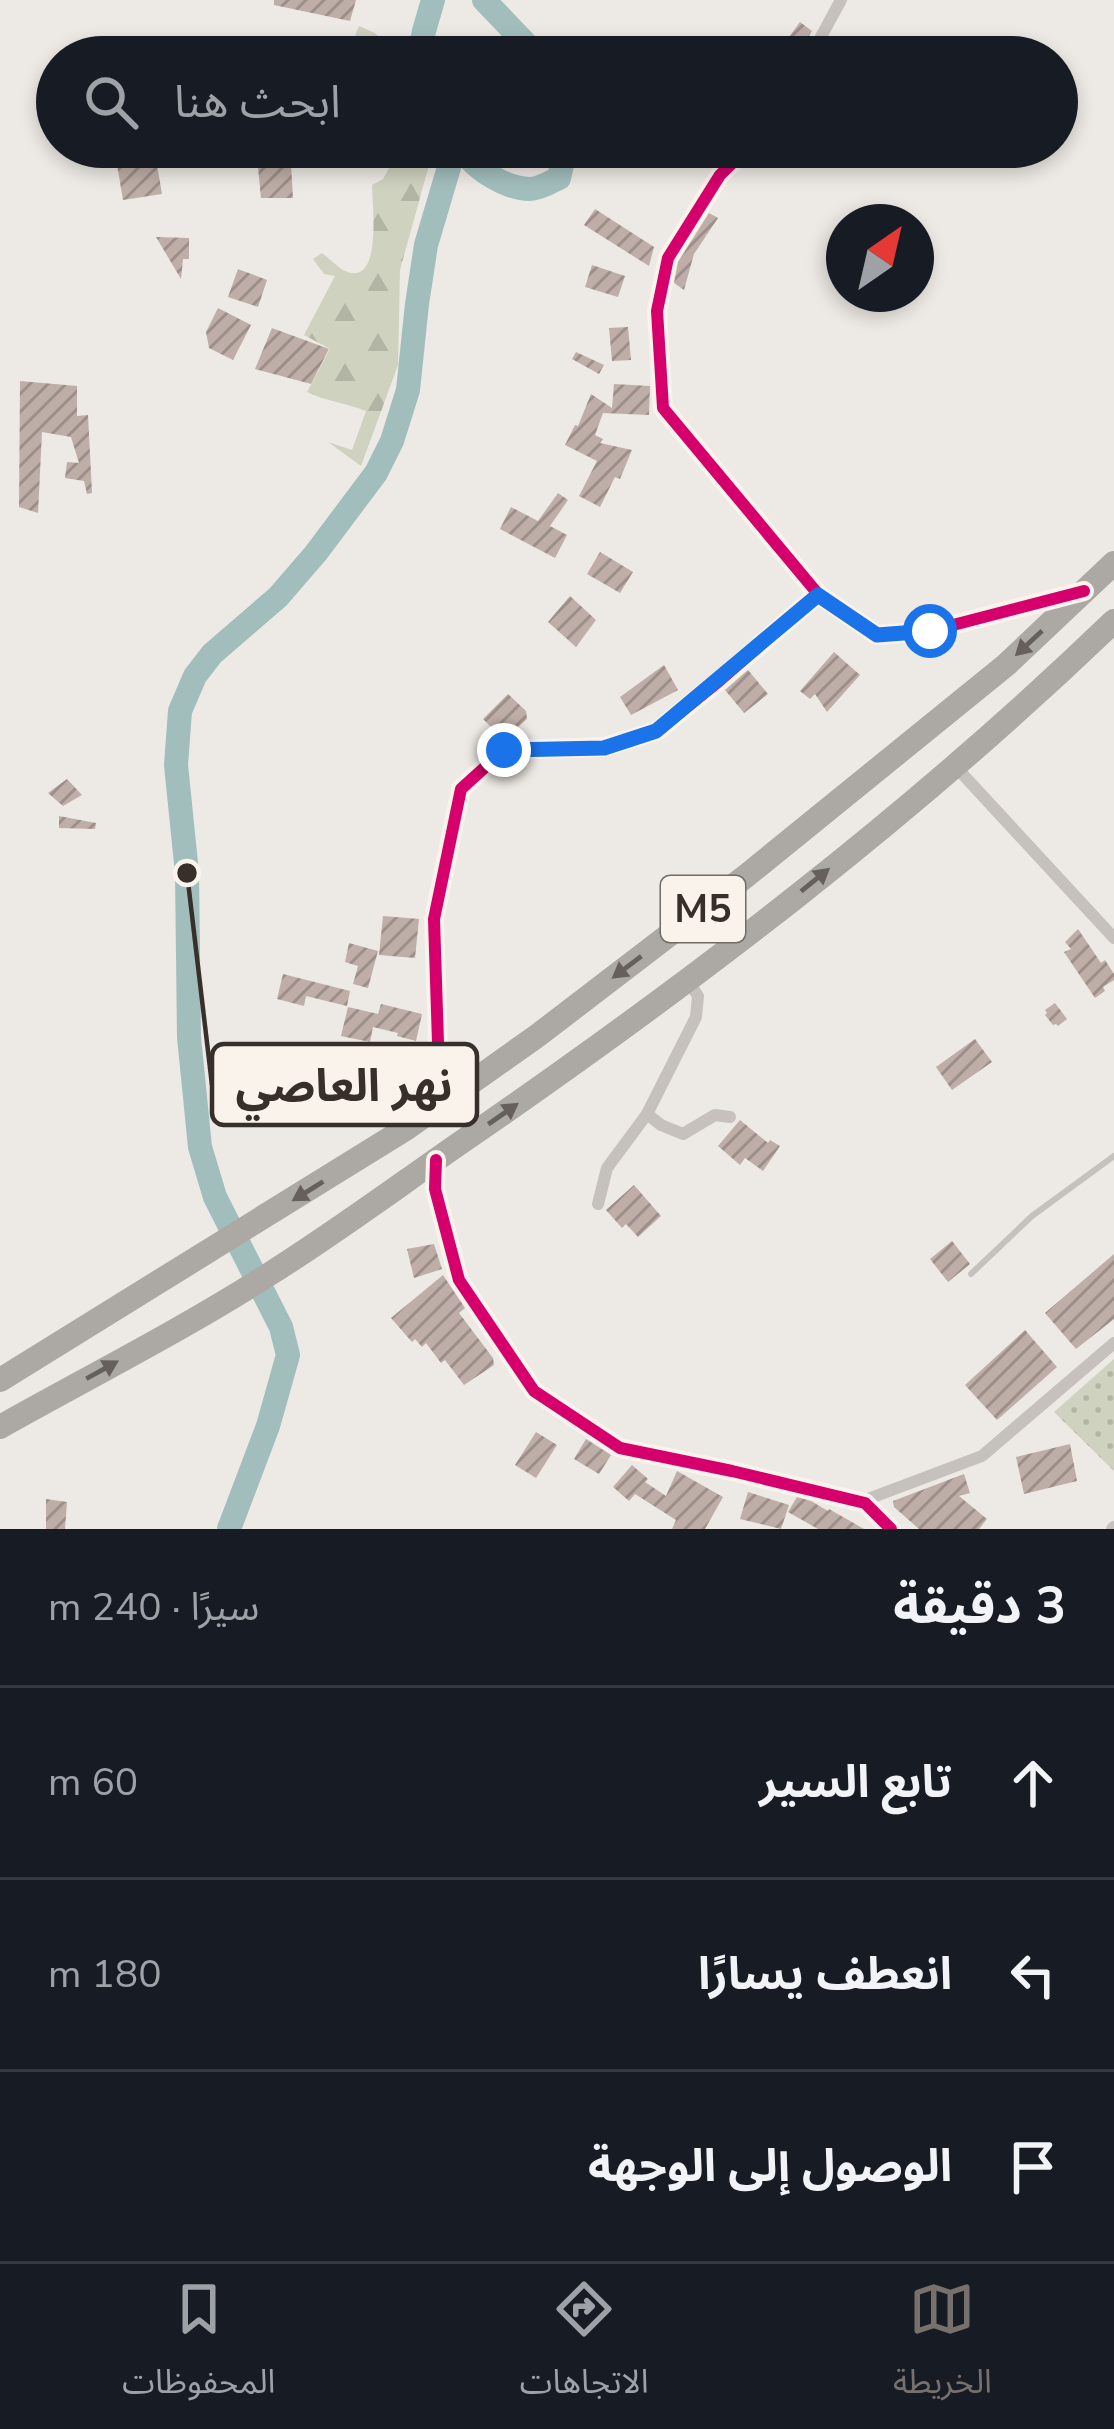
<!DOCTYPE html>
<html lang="ar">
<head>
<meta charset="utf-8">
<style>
  :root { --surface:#171b24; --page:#242831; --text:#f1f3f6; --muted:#9ea1a6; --line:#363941; --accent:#77706c }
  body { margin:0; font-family:"Nunito Sans","Noto Sans Arabic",sans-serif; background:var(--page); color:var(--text); direction:rtl }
  .compass { position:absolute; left:826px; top:204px; width:108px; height:108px; border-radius:50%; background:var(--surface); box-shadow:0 6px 18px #0003; rotate:34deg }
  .stop { position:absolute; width:36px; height:36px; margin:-27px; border:9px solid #1a73e8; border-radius:50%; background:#fff }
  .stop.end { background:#1a73e8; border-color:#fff; box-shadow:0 3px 12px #0008 }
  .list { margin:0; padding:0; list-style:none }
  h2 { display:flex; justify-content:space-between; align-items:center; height:156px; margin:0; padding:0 48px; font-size:51px }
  h2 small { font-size:39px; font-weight:400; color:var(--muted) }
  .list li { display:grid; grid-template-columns:78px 1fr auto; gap:36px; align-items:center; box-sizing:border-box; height:192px; padding:0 48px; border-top:3px solid var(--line) }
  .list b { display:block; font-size:45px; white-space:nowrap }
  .list em { font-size:39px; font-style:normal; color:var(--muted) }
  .icon { flex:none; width:66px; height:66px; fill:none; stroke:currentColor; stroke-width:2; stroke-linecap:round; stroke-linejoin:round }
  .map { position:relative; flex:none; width:1114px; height:1529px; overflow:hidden; direction:ltr }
  .search { position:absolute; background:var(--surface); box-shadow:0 6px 18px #0003; left:36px; right:36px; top:36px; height:132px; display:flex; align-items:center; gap:30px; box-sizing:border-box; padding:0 42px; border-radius:66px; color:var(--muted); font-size:45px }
  .sheet { height:732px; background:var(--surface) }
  nav { display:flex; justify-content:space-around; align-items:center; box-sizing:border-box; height:168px; border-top:3px solid var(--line); background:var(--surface); font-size:33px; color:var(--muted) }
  nav a { display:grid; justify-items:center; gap:6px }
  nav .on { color:var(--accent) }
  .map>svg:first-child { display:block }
  .grass { fill:url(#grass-dots) }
  .forest { fill:url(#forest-firs) }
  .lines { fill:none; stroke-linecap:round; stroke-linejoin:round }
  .river { stroke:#a1bebd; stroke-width:24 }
  .building { fill:url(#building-hatch) }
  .service { stroke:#c7c1bd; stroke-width:6 }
  .minor { stroke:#c7c1bd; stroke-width:12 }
  .motorway { stroke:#aca8a3; stroke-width:24 }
  .cycleway-casing { stroke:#f9f3ec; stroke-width:20 }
  .cycleway { stroke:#d6006c; stroke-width:12 }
  .oneway { fill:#665f5b }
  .route { stroke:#1a73e8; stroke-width:15 }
  .labels { text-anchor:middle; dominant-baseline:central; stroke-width:12; stroke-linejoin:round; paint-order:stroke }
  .shield { fill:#f9f3ec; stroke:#726a65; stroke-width:3 }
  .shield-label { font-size:39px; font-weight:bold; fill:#382f2b }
  .leader { fill:none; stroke:#382f2b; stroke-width:4.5 }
  .callout-dot { fill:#382f2b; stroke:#f9f3ec; stroke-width:4.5 }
  .callout { fill:#f9f3ec; stroke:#382f2b; stroke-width:4.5 }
  .callout-label { font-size:45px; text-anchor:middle; font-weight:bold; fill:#382f2b }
</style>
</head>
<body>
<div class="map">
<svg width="1114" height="1529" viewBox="0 0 1114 1529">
  <defs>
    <pattern id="grass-dots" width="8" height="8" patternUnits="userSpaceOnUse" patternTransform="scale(3)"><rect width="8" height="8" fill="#cfd2bf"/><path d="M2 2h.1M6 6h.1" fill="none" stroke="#b2b5a4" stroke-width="1.8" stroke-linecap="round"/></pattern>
    <pattern id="forest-firs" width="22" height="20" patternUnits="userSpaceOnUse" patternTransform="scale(3)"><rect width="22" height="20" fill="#cfd2bf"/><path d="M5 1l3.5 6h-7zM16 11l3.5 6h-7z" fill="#b2b5a4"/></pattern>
    <pattern id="building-hatch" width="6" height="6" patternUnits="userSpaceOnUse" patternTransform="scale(3)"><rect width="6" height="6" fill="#bfaea7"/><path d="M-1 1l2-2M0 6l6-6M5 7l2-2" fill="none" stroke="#9c8e88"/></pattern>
  </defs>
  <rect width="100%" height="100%" fill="#ede9e4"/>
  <path class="grass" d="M1114,1359v112l-60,-59z"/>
  <g class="forest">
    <path d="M359,26l16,7 19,24h-29l-11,-19z"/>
    <path d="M401,147h33l-34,123 -2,95 -37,101 -33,-24 24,8 14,-39c-20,-8 -41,-10 -59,-19l23,-43 -26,-14 31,-59 -11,-2 -11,-15 9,-6c7,5 15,14 23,18 38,17 27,-67 27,-86l11,-6z"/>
  </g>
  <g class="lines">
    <g class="river">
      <path d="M484,0l44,46 6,11"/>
      <path d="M419,57l5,-26 9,-31"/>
      <path d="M462,147c10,21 44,42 68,42 9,0 21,-7 29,-11l7,-31"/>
      <path d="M229,1529l39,-103 20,-71 -7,-28 -66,-130 -15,-50 -11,-110 -2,-164 -11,-108 4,-54 15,-35 17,-22 66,-57 38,-44 60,-80 16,-32 16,-51 9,-86 9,-59 29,-98"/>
    </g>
  </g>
  <g class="building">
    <path d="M274,0h82l-6,21 -76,-16z"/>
    <path d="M800,22l12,9 -12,20 -14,-10z"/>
    <path d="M127,38l7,19h-55v-1z"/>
    <path d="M256,147h34l3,51h-32z"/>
    <path d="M155,153l7,41 -39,6 -7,-41z"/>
    <path d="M595,209l59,38 -5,19 -65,-41z"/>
    <path d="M709,213l9,5 -24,36 -10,36 -10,-7 4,-21z"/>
    <path d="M156,237l33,1v21h-6l-2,20z"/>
    <path d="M592,265l33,11 -7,21 -33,-10z"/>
    <path d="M238,269l29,11 -9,27 -30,-10z"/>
    <path d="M218,308l33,17 -18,35 -24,-12 -3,-16z"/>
    <path d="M628,327l3,33 -19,1 -3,-33z"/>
    <path d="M272,328l57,21 -18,35 -56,-15z"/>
    <path d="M576,352l28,13 -5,9 -27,-15z"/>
    <path d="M20,381l57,5v30l11,-1 4,78 -5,1 -3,-13 -19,-3 2,-16 12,1 -8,-26 -29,-5 -4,81 -19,-6z"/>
    <path d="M614,384l36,2 -1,29 -46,-2 -8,22 8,4 -3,4 32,7 -12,29 -5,-2 -15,30 -21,-11 18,-35 -32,-16 10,-20 3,1 13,-32 21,14z"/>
    <path d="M558,493l10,7 -18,26 17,9 -12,23 -55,-29 11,-22 27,14z"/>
    <path d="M600,552l33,20 -13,21 -33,-19z"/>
    <path d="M570,596l26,24 -20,27 -28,-25z"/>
    <path d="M834,652l26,23 -33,37 -12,-18 -5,5 -10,-8z"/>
    <path d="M664,665l14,25 -47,25 -11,-18z"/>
    <path d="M748,670l20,24 -24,19 -19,-23z"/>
    <path d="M508,694l18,17 1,8 -9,8 3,3 -9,9 -8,1 -21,-21z"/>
    <path d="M67,779l15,16 -19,11 -15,-13z"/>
    <path d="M59,816l37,7 -1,6 -36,-1z"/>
    <path d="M383,916l36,3 -4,39 -36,-3z"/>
    <path d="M1078,929l23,34 4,-3 9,14v6l-11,7 2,4 -10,7 -31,-46 7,-3 -6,-7z"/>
    <path d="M349,943l29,8 -10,37 -15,-4 5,-18 -13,-4z"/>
    <path d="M283,974l67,17 -3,15 -41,-10 -2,10 -27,-7z"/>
    <path d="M1055,1003l12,16 -9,7 -2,-2 -3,1 -8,-10 2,-2 -2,-3z"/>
    <path d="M381,1004l41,10 -6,27 -19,-5 1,-3 -25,-6 -3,15 -29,-6 7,-29 30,7z"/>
    <path d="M975,1039l17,23 -40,28 -16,-23z"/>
    <path d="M740,1120l28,23 2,-3 10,6 -17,25 -18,-13 -5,7 -22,-19z"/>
    <path d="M634,1185l27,31 -23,21 -12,-13 -4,4 -16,-18z"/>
    <path d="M952,1241l18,23 -22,18 -18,-23z"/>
    <path d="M434,1244l8,25 -28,9 -7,-29z"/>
    <path d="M1114,1254v65l-38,30 -31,-36z"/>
    <path d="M443,1275l22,33 -6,5 34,45 1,7 -30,20 -19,-25 -4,3 -15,-20 -4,4 -7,-8 -3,3 -21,-24z"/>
    <path d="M1025,1330l32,37 -60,53 -32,-35z"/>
    <path d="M536,1432l21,13 -21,33 -21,-13z"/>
    <path d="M586,1439l25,16 -12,19 -25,-15z"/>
    <path d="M1070,1444l7,37 -53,13 -8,-37z"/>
    <path d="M632,1465l16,14 -3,3 21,14 11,-25 46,26 -18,32h-33l4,-9 -41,-26 -6,7 -16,-14z"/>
    <path d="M964,1474l6,19 -11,3 28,23 -8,10h-60l-25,-22 -1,-6z"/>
    <path d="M748,1492l41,13 -8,24 -41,-10z"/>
    <path d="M797,1497l14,4 17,10 1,-2 35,20h-46l-30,-17z"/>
    <path d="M46,1499l21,3 -2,27h-19z"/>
  </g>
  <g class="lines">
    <path class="service" d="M971,1274l61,-58 82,-60"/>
    <g class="minor">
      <path d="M810,57l31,-57"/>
      <path d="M749,147l-29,28 -52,83 -11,53 6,97 155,186 59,41 53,-4 141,-36"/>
      <path d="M955,766l159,172"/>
      <path d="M439,1104l-5,-185 27,-130 43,-39 100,-3 53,-16 62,-50 99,-87"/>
      <path d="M647,1114l14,11 22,9 32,-19 15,2"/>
      <path d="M436,1161l-1,28 24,91 75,111 86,57 112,23 133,32 26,26"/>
      <path d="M598,1204l9,-36 40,-54 49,-97 2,-21 -10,-15"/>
      <path d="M860,1502l122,-46 132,-113"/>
      <path d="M1112,1529l2,-2"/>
    </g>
    <g class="motorway">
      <path d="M0,1380l407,-252 130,-92 209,-160 260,-211 108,-102"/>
      <path d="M0,1427c89,-50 182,-97 268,-152 67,-42 130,-89 195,-134 228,-157 451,-327 651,-520"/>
    </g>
    <defs>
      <g id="cycleway">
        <path d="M749,147l-29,28 -52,83 -11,53 6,97 155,186 59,41 53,-4 154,-40"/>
        <path d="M440,1105l-6,-186 27,-130 43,-39 100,-3 53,-16 62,-50 99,-87"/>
        <path d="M436,1160l-1,29 24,91 75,111 86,57 112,23 133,32 26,26"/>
      </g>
    </defs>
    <use href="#cycleway" class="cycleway-casing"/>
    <use href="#cycleway" class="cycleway"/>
  </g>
  <defs><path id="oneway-solid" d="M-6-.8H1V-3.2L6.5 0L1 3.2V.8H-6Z" transform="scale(3)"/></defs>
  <g class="oneway">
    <use href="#oneway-solid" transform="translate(1029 643) rotate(137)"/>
    <use href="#oneway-solid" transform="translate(815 880) rotate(-39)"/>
    <use href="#oneway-solid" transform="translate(627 967) rotate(143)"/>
    <use href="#oneway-solid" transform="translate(503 1114) rotate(-35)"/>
    <use href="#oneway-solid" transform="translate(308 1191) rotate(148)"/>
    <use href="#oneway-solid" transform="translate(102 1370) rotate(-29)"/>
  </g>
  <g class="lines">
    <path class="route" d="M504,750l100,-2 52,-17 162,-136 59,40 53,-4"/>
  </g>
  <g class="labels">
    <rect class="shield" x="661" y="876" width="84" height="66" rx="9"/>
    <g class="shield-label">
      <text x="703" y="909">M5</text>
    </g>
  </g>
  <path class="leader" d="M187 873L212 1085"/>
  <circle class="callout-dot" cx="187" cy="873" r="12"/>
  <rect class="callout" x="212" y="1044" width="265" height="81" rx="12"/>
  <g class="callout-label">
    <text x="344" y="1101">نهر العاصي</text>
  </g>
</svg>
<svg class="compass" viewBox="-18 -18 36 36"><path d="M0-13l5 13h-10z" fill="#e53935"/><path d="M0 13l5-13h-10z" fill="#9ea1a6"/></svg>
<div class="stop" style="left:930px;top:631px"></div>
<div class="stop end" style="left:504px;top:750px"></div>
<div class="search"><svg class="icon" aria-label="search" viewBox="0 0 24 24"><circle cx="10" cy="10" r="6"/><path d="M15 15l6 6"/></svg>ابحث هنا</div>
</div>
<section class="sheet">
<h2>3 دقيقة<small>سيرًا · 240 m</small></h2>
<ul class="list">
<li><svg class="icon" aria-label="ahead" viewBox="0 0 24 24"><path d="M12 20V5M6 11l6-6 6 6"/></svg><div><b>تابع السير</b></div><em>60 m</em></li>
<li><svg class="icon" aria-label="left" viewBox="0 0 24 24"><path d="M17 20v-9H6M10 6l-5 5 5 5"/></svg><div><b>انعطف يسارًا</b></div><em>180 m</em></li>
<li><svg class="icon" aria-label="arrive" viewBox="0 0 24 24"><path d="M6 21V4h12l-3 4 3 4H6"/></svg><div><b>الوصول إلى الوجهة</b></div></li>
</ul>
</section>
<nav>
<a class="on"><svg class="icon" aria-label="map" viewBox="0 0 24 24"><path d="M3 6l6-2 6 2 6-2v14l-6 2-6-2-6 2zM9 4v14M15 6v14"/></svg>الخريطة</a>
<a><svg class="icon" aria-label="directions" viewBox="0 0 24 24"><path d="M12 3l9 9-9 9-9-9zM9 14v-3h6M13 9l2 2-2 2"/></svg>الاتجاهات</a>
<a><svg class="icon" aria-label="saved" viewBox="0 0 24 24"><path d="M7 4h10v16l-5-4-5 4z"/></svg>المحفوظات</a>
</nav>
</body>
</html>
